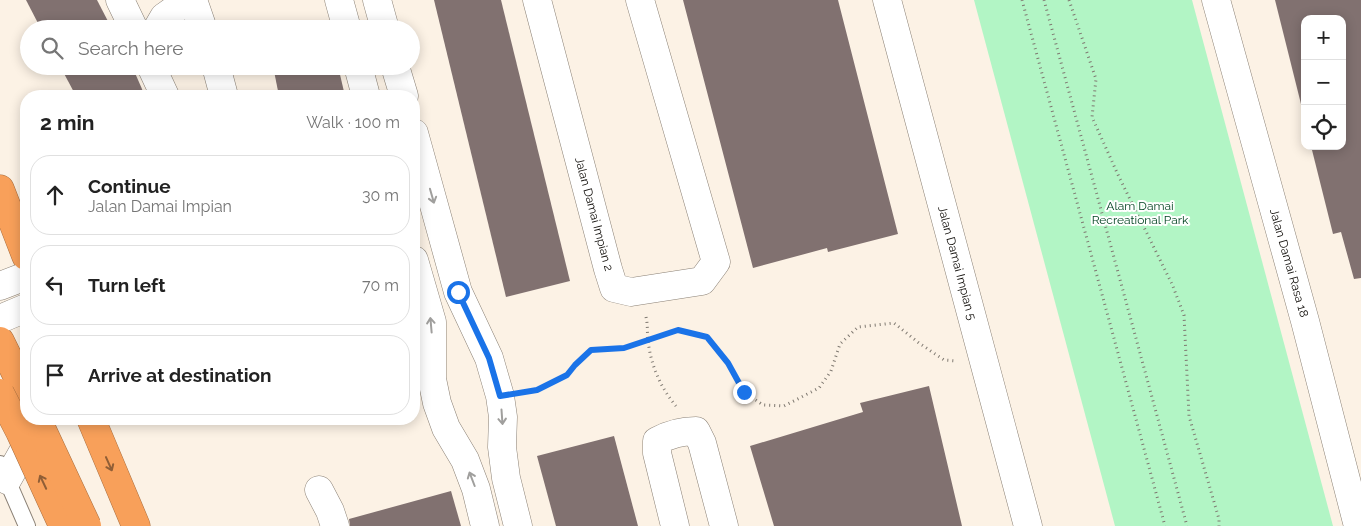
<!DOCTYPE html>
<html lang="en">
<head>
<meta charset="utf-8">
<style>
  :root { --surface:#fff; --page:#f6f6f6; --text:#222; --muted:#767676; --line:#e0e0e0 }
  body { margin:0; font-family:Raleway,sans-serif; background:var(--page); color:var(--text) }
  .controls { position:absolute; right:15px; top:15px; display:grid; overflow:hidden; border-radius:10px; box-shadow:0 2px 12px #0003 }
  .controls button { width:45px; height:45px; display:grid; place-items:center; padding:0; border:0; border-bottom:1px solid var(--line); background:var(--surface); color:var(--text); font:25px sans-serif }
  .stop { position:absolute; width:15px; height:15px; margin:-11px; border:4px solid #1a73e8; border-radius:50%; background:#fff }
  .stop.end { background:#1a73e8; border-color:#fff; box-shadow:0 1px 5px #0008 }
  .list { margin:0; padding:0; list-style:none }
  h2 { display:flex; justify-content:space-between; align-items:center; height:65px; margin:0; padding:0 20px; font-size:21px }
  h2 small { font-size:16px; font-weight:400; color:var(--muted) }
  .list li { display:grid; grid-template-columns:32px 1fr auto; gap:15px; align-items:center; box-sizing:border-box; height:80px; margin:0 10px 10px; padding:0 10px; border:1px solid var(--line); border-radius:20px }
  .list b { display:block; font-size:19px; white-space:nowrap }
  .list p { margin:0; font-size:16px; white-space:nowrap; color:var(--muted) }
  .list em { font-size:16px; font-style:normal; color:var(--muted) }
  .icon { flex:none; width:28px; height:28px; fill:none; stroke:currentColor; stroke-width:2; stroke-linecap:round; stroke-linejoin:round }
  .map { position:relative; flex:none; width:1361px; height:526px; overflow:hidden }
  .search { position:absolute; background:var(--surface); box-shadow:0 2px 12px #0003; left:20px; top:20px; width:400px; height:55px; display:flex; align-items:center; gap:12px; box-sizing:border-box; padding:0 18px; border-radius:28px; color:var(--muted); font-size:19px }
  .panel { position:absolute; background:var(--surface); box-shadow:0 2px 12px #0003; left:20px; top:90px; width:400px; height:335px; border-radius:20px }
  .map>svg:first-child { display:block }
  .green { fill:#b2f5c5 }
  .building { fill:#817170 }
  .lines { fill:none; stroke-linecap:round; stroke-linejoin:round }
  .service-casing { stroke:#8a8075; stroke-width:18 }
  .minor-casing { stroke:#8a8075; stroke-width:29 }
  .motorway-casing { stroke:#a76d3e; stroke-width:29 }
  .path { stroke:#7f7971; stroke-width:3; stroke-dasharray:1 4; stroke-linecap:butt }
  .service { stroke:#fff; stroke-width:16 }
  .minor { stroke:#fff; stroke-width:28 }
  .motorway { stroke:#f8a05a; stroke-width:28 }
  .motorway-bridge-casing { stroke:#a76d3e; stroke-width:29; stroke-linecap:butt }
  .motorway-bridge { stroke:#f8a05a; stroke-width:28 }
  .oneway { stroke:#a09f9d }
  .oneway2 { stroke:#905e36 }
  .route { stroke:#1a73e8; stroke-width:6 }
  .labels { text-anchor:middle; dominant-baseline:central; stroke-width:4; stroke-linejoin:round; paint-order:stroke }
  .park-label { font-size:12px; fill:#024422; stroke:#fff }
  .street-label { font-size:12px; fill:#110e0a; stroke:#fff }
</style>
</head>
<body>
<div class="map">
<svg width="1361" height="526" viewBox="0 0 1361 526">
  <rect width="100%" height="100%" fill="#fcf2e5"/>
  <path class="green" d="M974,0h218l141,526h-218z"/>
  <g class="building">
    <path d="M26,0h71l15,29h-71z"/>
    <path d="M434,0h67l69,281 -64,16z"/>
    <path d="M683,0h155l60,234 -70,18 -1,-4 -74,20z"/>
    <path d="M1275,0h86v278l-7,1 -13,-47 -8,2 -22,-88h31v-127h-37v101z"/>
    <path d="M328,22l1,7h-29z"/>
    <path d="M60,66h72l13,30h-69z"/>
    <path d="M273,66h65l7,30h-66z"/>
    <path d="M929,386l33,140h-188l-24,-80 113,-34 -3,-9z"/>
    <path d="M614,436l24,90h-82l-19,-70z"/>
    <path d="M451,491l10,35h-111l-1,-7z"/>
  </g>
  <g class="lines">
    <defs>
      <path id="service" d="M0,464l27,62"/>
      <g id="minor">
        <path d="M120,0l14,29"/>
        <path d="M193,0l10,29"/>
        <path d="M339,0l8,29"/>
        <path d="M377,0l8,29"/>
        <path d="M537,0l71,269 6,19 17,4 71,-11 14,-19 -76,-262"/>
        <path d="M887,0l141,526"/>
        <path d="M1216,0l89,321 53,205"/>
        <path d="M157,29l7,-12 24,-17"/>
        <path d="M151,66l14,30"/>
        <path d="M216,66l8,30"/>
        <path d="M358,66l8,30"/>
        <path d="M395,66l9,30"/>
        <path d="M414,133l44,159 31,66 11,38 3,21 -1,30 4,31 12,48"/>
        <path d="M414,260l18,62v57l5,24 9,25 19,32 11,29 9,37"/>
        <path d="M0,286l26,-10"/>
        <path d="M0,319l26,-11"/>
        <path d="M7,480l29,-51"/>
        <path d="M319,490l11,21 5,15"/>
        <path d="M675,526l-18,-73v-12c13,-7 24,-10 39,-10l6,12 22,83"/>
      </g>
      <g id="motorway">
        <path d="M0,189l26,67"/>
        <path d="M0,341l26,53"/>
        <path d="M91,419l45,107"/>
      </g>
    </defs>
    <use href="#service" class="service-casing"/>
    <use href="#minor" class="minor-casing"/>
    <use href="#motorway" class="motorway-casing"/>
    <g class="path">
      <path d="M1022,0l143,526"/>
      <path d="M1044,0l143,526"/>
      <path d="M1069,0l27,79 -4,38 27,60 53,107 12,31 5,101 30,103v7"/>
      <path d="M646,317c2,8 1,16 2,24 3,24 12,46 28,65"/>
      <path d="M526,392l11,-2 30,-15 8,-10 16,-15 32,-2 55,-18 29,7 21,26 16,29 19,13 21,1 35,-18 12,-17 9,-27 18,-17 36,-4 25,20 25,17 12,1"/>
    </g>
    <use href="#service" class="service"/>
    <use href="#minor" class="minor"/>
    <use href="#motorway" class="motorway"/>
    <defs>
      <g id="motorway-bridge">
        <path d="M0,393l20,39 43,94"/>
        <path d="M37,419l50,107"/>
      </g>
    </defs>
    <use href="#motorway-bridge" class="motorway-bridge-casing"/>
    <use href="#motorway-bridge" class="motorway-bridge"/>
  </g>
  <defs><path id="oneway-shaft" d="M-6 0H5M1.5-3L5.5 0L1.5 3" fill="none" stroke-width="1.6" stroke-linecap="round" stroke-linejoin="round" transform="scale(1.25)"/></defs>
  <g class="oneway">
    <use href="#oneway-shaft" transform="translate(432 196) rotate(74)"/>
    <use href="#oneway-shaft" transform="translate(431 325) rotate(-95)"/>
    <use href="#oneway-shaft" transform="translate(502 417) rotate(86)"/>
    <use href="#oneway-shaft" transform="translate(472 479) rotate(-111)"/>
  </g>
  <g class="oneway2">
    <use href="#oneway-shaft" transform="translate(109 464) rotate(66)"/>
    <use href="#oneway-shaft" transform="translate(43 482) rotate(-115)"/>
  </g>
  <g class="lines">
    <path class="route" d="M458,292l31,66 11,38 37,-6 30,-15 8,-10 16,-15 33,-2 54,-18 29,7 21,26 16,29"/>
  </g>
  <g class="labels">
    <g class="park-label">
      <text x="1140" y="206">Alam Damai<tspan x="1140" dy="14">Recreational Park</tspan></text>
    </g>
    <g class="street-label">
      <text transform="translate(594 214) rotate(75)">Jalan Damai Impian 2</text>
      <text transform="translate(957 263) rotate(75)">Jalan Damai Impian 5</text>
      <text transform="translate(1289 263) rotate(74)">Jalan Damai Rasa 18</text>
    </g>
  </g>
</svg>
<div class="controls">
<button>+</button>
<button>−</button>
<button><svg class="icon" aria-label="locate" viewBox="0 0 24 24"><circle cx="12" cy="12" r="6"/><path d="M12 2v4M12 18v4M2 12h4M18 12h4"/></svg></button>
</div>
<div class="stop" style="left:458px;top:292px"></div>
<div class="stop end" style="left:744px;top:392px"></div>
<div class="search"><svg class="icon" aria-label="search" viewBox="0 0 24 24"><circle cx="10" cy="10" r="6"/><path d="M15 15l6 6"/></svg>Search here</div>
<section class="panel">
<h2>2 min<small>Walk · 100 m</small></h2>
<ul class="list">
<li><svg class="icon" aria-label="ahead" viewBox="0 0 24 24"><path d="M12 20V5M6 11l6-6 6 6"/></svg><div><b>Continue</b><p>Jalan Damai Impian</p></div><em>30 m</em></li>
<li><svg class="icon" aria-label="left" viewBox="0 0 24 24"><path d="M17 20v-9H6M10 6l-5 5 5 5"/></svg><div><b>Turn left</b></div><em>70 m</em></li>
<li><svg class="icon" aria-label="arrive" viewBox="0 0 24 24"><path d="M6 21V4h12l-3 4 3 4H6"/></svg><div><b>Arrive at destination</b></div></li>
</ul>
</section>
</div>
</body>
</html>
